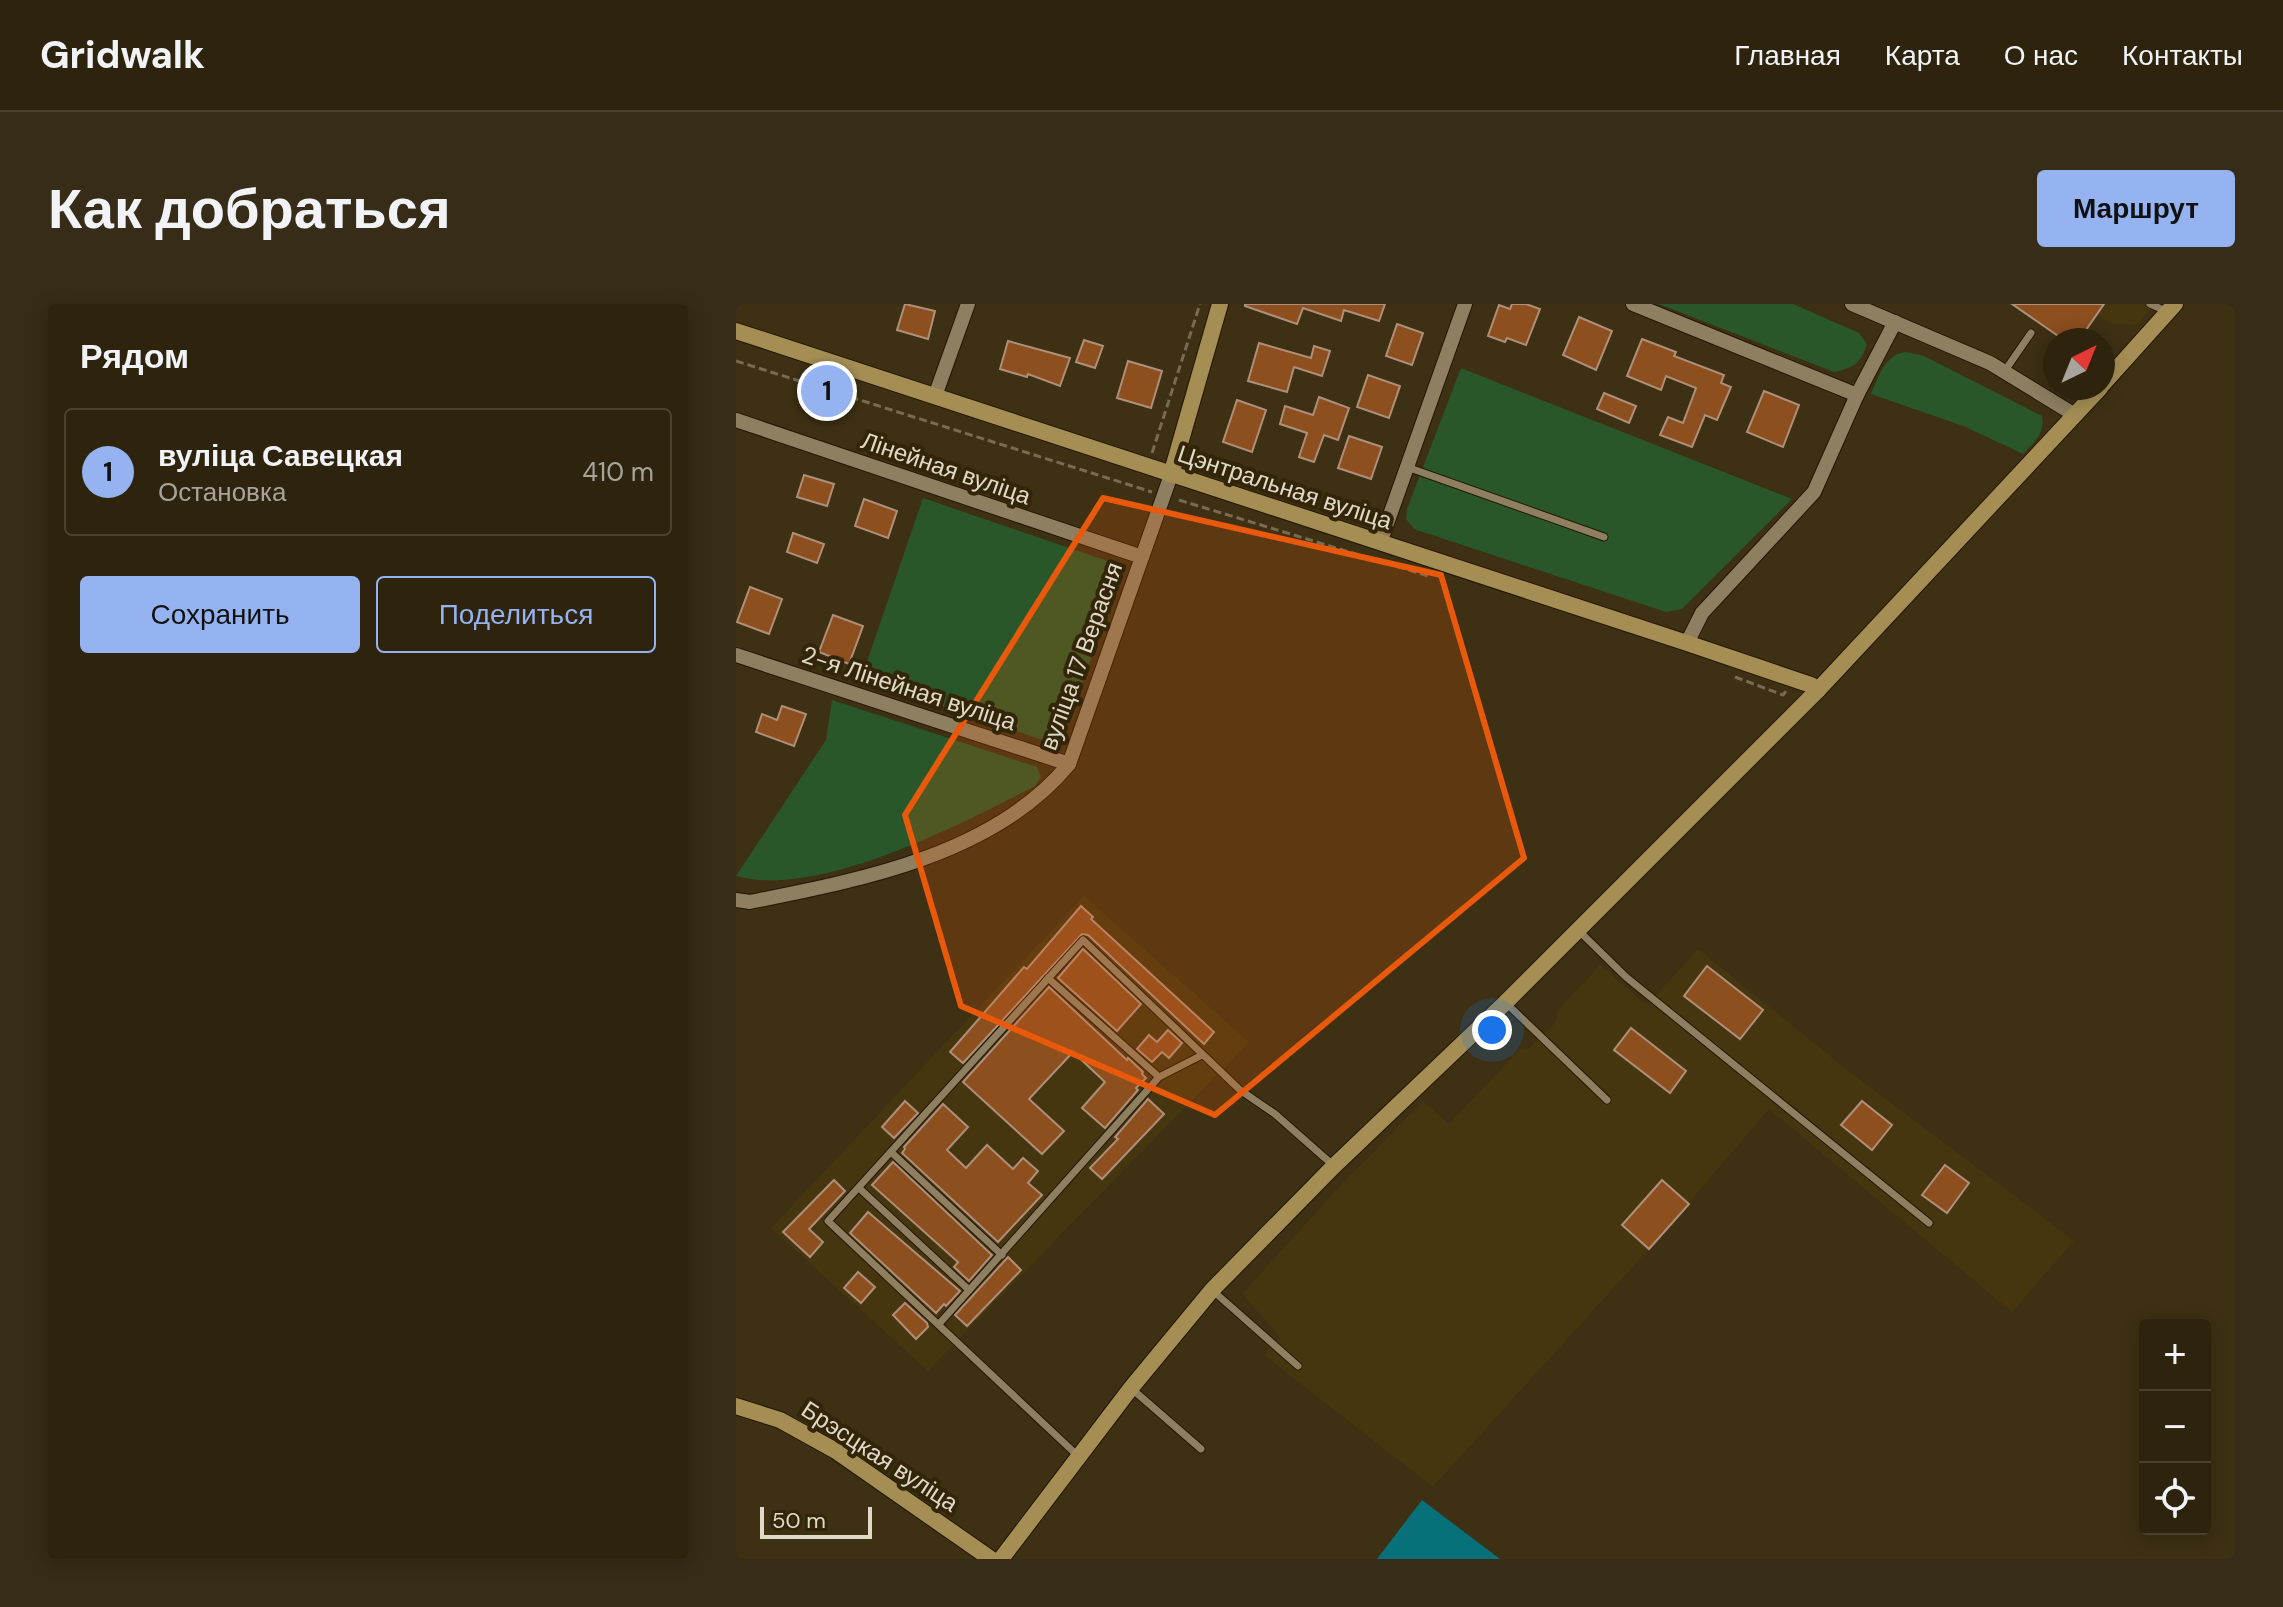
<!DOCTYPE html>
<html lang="ru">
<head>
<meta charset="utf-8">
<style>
  :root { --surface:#2e240e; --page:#362c17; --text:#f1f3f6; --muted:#a7a49e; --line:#49412e; --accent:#95b2f1 }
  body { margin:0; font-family:"DM Sans",sans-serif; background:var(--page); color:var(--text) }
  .controls { position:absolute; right:24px; bottom:24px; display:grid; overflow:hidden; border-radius:8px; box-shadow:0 4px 20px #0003 }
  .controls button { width:72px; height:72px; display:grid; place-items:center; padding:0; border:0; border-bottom:2px solid var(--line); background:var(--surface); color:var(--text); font:40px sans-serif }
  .compass { position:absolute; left:1307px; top:24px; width:72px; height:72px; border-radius:50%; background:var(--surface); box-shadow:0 4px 20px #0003; rotate:43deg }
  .scale { position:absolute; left:24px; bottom:20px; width:112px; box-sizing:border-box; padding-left:8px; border:4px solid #e1d9c8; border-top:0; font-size:22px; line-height:28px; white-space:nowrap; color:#e1d9c8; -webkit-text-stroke:6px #332608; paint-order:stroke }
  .you { position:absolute; left:756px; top:726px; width:28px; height:28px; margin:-20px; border:6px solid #fff; border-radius:50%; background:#1a73e8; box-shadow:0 0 0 12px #1a73e833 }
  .badge { display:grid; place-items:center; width:52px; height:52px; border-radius:50%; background:var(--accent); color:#111; font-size:26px; font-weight:700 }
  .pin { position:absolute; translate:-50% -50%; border:4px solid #fff; box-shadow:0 2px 8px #0006 }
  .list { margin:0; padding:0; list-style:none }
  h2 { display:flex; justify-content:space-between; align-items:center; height:104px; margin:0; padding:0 32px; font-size:34px }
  h2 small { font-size:26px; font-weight:400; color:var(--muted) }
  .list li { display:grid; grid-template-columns:52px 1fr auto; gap:24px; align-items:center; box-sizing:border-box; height:128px; margin:0 16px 16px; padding:0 16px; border:2px solid var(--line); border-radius:8px }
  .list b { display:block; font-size:30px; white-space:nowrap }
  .list p { margin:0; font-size:26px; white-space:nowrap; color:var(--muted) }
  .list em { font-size:26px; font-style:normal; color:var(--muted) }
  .actions { display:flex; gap:16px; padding:24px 32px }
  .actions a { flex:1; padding:18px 0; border:2px solid var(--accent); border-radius:8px; text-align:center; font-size:28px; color:var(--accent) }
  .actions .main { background:var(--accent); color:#111 }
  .icon { flex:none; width:44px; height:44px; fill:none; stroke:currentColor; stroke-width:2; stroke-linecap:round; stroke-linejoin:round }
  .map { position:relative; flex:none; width:1499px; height:1255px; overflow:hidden; border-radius:8px }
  header { display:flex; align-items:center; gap:48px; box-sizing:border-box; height:112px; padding:0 40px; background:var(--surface); border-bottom:2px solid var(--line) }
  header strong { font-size:38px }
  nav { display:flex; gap:44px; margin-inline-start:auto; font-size:28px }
  .intro { display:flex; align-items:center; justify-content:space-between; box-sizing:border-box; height:192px; padding:0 48px }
  h1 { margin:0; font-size:56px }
  .button { padding:20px 36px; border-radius:8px; background:var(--accent); color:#111; font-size:28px; font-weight:700 }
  main { display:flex; gap:48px; padding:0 48px }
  aside { flex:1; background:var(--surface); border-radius:8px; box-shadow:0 4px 20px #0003 }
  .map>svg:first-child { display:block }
  .built { fill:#463610 }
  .green { fill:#2a5729 }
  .water { fill:#077078 }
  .building { fill:#8d4f1e; stroke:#ae8f7b; stroke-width:2 }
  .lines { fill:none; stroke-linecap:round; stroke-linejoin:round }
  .lane-casing { stroke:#241700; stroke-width:9 }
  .street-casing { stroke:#241700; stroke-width:16 }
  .secondary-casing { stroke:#241700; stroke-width:18 }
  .path { stroke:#776c53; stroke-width:3; stroke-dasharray:8 4; stroke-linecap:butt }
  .lane { stroke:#8e7f61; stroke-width:7 }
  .street { stroke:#8e7f61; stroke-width:14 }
  .secondary { stroke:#a48e54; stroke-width:16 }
  .marked { fill:#e8590c; fill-opacity:0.2; stroke:#e8590c; stroke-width:6; stroke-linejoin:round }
  .labels { text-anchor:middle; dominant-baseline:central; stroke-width:8; stroke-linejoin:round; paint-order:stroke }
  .street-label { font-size:24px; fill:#e1d9c8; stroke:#332608 }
</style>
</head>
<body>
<header>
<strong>Gridwalk</strong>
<nav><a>Главная</a><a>Карта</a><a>О нас</a><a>Контакты</a></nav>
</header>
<div class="intro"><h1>Как добраться</h1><a class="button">Маршрут</a></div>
<main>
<aside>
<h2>Рядом<small></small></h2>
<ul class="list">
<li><span class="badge">1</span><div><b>вуліца Савецкая</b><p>Остановка</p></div><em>410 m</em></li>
</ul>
<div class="actions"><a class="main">Сохранить</a><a>Поделиться</a></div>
</aside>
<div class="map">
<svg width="1499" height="1255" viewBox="0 0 1499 1255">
  <rect width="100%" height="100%" fill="#3d3013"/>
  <g class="built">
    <path d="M1346,0h73l-18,21 -25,-1z"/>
    <path d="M348,592l165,146 -321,329 -157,-143z"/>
    <path d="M962,645l148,120 228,172 -62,71 -243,-203 -120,140 -216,238 -169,-132 16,-18 -38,-43 97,-107 84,-86 26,23 72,-76 7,1 28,-27 1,-11 43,-46 47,40z"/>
  </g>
  <g class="green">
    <path d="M923,0h134l66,29 8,11c-6,19 -14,24 -33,28z"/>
    <path d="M1170,48l18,4 118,60c3,18 -7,25 -19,38l-57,-27 -95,-33c8,-18 14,-40 35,-42z"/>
    <path d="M725,64l331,131 -110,110 -16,3 -252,-83 -8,-10 1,-10z"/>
    <path d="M187,194l199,68 -58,171 -15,5 -188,-63z"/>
    <path d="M96,396l205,67 4,10 -6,9c-74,38 -216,113 -299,90l90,-136z"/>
  </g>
  <path class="water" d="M686,1196l78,59h-123z"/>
  <g class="building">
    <path d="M169,0l30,7 -7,28 -31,-9z"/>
    <path d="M509,0h140l-6,17 -35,-11 -3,11 -38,-13 -6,16 -52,-18z"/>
    <path d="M776,0h14l14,5 -14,36 -19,-7 -2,4 -17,-6 11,-31 11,4z"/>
    <path d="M1276,0h92l-25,36h-15z"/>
    <path d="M843,13l33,14 -16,39 -33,-15z"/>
    <path d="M661,20l26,9 -11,32 -26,-9z"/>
    <path d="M906,35l34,13 -2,4 50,19 -3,8 10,4 -14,33 -12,-5 -13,32 -32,-12 8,-18 15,6 13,-35 -30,-12 -5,14 -34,-14z"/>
    <path d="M348,36l19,6 -8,22 -19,-6z"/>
    <path d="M272,37l62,17 -10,28 -32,-12 -1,3 -27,-8z"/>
    <path d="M523,39l52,15 3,-12 16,5 -8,25 -28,-9 -7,25 -39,-11z"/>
    <path d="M392,57l34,10 -11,37 -34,-10z"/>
    <path d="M632,71l32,11 -11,32 -32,-11z"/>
    <path d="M1028,87l35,14 -16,42 -36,-15z"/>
    <path d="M868,89l32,13 -7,17 -32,-14z"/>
    <path d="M583,93l30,11 -11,32 -14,-5 -10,27 -15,-5 8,-24 -27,-9 5,-18 28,9z"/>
    <path d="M501,96l29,10 -14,42 -29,-10z"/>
    <path d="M613,132l33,11 -11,32 -33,-11z"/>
    <path d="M68,171l30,9 -7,22 -30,-9z"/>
    <path d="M128,195l33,12 -9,27 -33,-12z"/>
    <path d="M57,229l31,11 -7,19 -30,-11z"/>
    <path d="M14,283l32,12 -13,35 -32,-12z"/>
    <path d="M97,311l30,11 -14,38 -30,-12z"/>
    <path d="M46,402l24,8 -12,32 -38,-14 6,-18 15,6z"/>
    <path d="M345,602l12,11 -2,2 123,113 -10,12 -116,-109 -6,-1 -119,129 -13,-11 74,-85 3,2z"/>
    <path d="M347,645l58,55 -24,27 -59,-53z"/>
    <path d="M971,662l56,44 -23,29 -56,-43z"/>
    <path d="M313,683l78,73 1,-2 15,14 -1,2 4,4 -10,10 2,2 -33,38 -23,-20 23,-26 -32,-30 -44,47 35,32 -22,23 -79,-72z"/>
    <path d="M895,724l55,43 -16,22 -56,-43z"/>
    <path d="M432,726l14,13 -13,15 -7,-6 -10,10 -15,-13 12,-14 8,7z"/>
    <path d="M412,795l16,15 -62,65 -12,-11 28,-29 -3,-2z"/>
    <path d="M169,797l13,12 -24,25 -12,-11z"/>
    <path d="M1126,797l30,24 -20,25 -31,-25z"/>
    <path d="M207,800l25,23 -21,23 19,18 21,-23 26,24 10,-11 15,13 -10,12 14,12 -44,47 -96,-89 3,-4 -1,-2z"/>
    <path d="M157,858l99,93 -23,26 -15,-14 4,-5 -86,-77z"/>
    <path d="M1209,861l24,18 -22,30 -25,-18z"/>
    <path d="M98,876l11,11 -36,38 14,13 -13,15 -27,-25z"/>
    <path d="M926,876l27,24 -40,45 -27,-24z"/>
    <path d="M132,908l92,79 -14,15 -2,-2 -8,9 -86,-80z"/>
    <path d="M272,953l13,13 -54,56 -12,-11z"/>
    <path d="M122,968l17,15 -14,16 -17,-15z"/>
    <path d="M169,999l22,20 1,4 -12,12 -23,-24z"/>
  </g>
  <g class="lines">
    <defs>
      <g id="lane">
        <path d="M1414,0l16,7"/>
        <path d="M1268,68l27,-39"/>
        <path d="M671,163l197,70"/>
        <path d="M842,626l48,47 303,246"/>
        <path d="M312,674l111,99 43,-22"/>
        <path d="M771,700l100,96"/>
        <path d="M155,848l111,103"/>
        <path d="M123,884l110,102"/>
        <path d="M476,986l86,76"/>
        <path d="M203,1020l220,-247"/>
        <path d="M396,1085l69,60"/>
        <path d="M342,1152l-250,-235 255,-281 157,150 35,24 59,52"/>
      </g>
      <g id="street">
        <path d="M897,0l224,91"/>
        <path d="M1116,0l138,59 85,52"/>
        <path d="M199,92l33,-92"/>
        <path d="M0,116l406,137"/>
        <path d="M644,239l85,-239"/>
        <path d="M951,339l15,-30 112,-121 43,-97 38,-73"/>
        <path d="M0,351l333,109"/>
        <path d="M0,596l14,2c110,-22 244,-47 319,-138l102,-289"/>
      </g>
      <g id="secondary">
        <path d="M0,27l951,312 124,42 7,5"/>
        <path d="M1367,80l72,-80"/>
        <path d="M435,171l49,-171"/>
        <path d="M0,1102l44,14 56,31 155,108"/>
        <path d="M265,1255l130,-171 81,-98 122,-124 171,-163 313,-313 282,-302"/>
      </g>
    </defs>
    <use href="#lane" class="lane-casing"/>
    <use href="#street" class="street-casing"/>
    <use href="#secondary" class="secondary-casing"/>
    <g class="path">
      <path d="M0,57l416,131"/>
      <path d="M416,149l48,-149"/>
      <path d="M443,196l249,76"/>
      <path d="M999,373l48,18 3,-4"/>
    </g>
    <use href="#lane" class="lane"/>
    <use href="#street" class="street"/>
    <use href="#secondary" class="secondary"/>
  </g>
  <path class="marked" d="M367,194l338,77 83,283 -309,257 -254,-109 -56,-191z"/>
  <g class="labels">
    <g class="street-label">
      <text transform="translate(210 164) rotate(19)">Лінейная вуліца</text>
      <text transform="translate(549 183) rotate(18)">Цэнтральная вуліца</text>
      <text transform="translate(345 352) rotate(-70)">вуліца 17 Верасня</text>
      <text transform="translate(173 384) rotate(18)">2-я Лінейная вуліца</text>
      <text transform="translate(144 1152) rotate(33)">Брэсцкая вуліца</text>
    </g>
  </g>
</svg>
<div class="controls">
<button>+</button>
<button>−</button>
<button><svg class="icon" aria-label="locate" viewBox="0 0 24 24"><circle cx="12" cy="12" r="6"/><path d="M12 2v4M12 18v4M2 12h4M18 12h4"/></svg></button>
</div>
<svg class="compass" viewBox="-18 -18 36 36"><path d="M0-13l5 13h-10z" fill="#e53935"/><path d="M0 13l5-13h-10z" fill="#a7a49e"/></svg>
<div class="scale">50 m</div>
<div class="you"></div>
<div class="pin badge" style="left:91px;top:87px">1</div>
</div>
</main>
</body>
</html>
